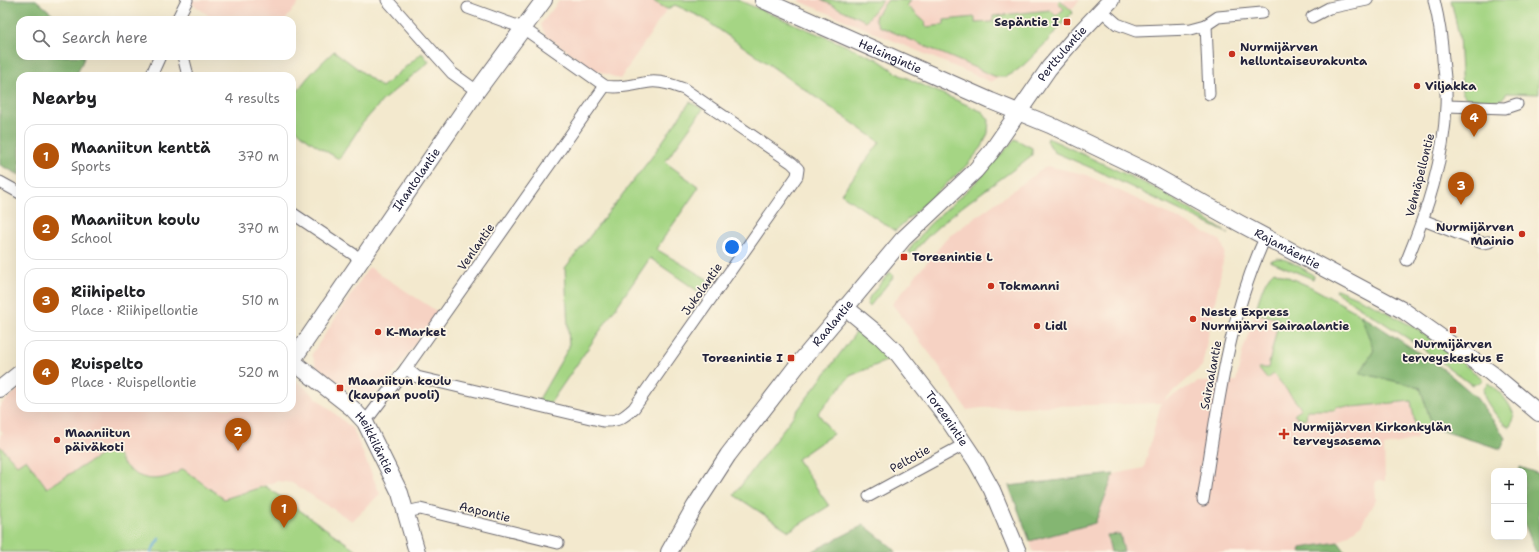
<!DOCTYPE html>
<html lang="en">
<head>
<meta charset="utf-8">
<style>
  :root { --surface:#fff; --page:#f6f6f6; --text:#202124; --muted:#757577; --line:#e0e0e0; --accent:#b45309 }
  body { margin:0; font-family:"Shantell Sans",sans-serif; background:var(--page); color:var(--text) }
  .controls { position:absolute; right:12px; bottom:12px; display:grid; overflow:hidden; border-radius:8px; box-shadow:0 4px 16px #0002 }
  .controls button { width:36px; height:36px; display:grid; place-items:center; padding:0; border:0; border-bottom:1px solid var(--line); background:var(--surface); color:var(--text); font:20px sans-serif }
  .you { position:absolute; left:732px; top:247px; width:14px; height:14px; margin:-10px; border:3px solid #fff; border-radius:50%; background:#1a73e8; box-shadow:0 0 0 6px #1a73e833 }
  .badge { display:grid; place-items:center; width:26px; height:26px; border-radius:50%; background:var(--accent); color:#fff; font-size:13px; font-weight:700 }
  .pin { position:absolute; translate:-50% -33px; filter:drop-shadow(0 1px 2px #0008) }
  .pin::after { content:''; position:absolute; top:21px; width:14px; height:12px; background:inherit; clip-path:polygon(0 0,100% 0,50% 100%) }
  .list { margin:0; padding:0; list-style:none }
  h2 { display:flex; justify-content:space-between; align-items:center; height:52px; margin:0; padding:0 16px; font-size:17px }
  h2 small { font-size:13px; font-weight:400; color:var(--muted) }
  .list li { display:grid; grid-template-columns:26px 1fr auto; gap:12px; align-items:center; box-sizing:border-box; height:64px; margin:0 8px 8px; padding:0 8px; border:1px solid var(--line); border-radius:12px }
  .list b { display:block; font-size:15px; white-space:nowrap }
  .list p { margin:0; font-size:13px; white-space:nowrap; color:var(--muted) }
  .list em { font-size:13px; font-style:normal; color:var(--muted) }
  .icon { flex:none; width:22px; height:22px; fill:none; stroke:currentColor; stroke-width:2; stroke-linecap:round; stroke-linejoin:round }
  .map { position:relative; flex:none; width:1539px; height:552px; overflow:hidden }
  .search { position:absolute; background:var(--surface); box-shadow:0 4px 16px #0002; left:16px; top:16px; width:280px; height:44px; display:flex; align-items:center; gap:10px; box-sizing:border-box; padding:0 14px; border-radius:12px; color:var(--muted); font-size:15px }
  .panel { position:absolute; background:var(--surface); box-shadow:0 4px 16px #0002; left:16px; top:72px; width:280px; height:340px; border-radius:12px }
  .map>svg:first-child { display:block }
  .built { fill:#f6d2c3 }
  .green { fill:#a5d584; stroke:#647c60 }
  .forest { fill:#84b672; stroke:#536c56 }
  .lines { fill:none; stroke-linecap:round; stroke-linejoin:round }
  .stream { stroke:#56a4cf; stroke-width:3 }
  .street-casing { stroke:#6b686e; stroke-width:13 }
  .secondary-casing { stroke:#6b686e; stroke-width:18 }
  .street { stroke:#fff; stroke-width:11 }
  .secondary { stroke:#fff; stroke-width:16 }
  .poi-dot { fill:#c8321e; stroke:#fcf5e5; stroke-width:1.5 }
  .labels { text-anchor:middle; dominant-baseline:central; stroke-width:3.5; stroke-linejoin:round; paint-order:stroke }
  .poi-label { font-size:12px; font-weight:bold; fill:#22223b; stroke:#fcf5e5; text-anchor:start }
  .street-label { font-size:12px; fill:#22223b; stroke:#fcf5e5 }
</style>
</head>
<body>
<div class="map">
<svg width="1539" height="552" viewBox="0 0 1539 552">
  <rect width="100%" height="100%" fill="#fcf5e5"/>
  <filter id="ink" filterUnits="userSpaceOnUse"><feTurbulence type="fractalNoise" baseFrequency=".025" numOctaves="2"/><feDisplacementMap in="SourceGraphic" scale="8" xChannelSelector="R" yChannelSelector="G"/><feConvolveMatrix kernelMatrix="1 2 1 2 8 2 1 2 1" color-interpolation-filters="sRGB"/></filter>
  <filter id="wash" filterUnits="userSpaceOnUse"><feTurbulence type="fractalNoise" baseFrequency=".012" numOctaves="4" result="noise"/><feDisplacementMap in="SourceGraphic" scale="16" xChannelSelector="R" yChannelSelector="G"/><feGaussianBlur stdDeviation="0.9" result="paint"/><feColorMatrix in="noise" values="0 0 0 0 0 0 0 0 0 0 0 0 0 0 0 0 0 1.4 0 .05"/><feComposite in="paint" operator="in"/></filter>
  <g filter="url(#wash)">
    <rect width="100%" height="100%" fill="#f3e9ce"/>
    <g class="built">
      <path d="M187,0h114l-16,20h-70z"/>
      <path d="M560,0h91l16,9 -47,70 -27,-10 -48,-34 -4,-11z"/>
      <path d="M797,0h283l-52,56 -19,16 -18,10z"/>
      <path d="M1047,166l37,8 97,46 40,21 4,11 -23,114 -39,35 35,-19 38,-1 7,-31 12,-37 26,5 25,87 47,2 58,-6 6,38 -33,7 1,35h-10l1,18 -15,26 -23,17 -37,6 -1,4h-176l-4,-18 -13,1 4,17h-78l-3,-11 65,-18 19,-49 30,-6 17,-65 -180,5 -14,2 -28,-44 -47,-62 56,-67z"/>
      <path d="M369,267l69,45 -43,60 -25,26 -7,2 -47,-34 -4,-12z"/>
      <path d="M292,377l61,52 27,65 -28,27 -60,-38 -15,-2 -53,18 -41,-30 -10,7 -11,2h-18l-8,-3 -12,-11 -10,-17 -67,41 -21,-29 -9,6 -17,-19v-11l3,-2 -3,-4v-24l20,-17v20h272z"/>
    </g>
    <g class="green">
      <path d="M651,0h87l139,59 23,16 83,37 6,8 -1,13 -6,14 -16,19 -71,65 -54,-37 39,-52 -179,-125 -26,-12 -8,4z"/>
      <path d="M821,0h62l-17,21z"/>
      <path d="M888,0h23l-4,6 18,16 1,5 18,-2v-5l31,-3v6l18,-1v-6l57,-6 6,6 8,-7 -6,-7 2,-2 13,12c-13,14 -51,62 -69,65 -3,0 -7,0 -10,-1l-115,-50 -4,-7 1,-4z"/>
      <path d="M1451,0h88v94l-32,-1 -5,6 -9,2 -27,-3 -4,-6 -3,-56z"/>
      <path d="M334,51l48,36 40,-34 7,9 -46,38 -21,24 -23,35c-13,-8 -28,-16 -39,-26 -28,-28 15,-63 34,-82z"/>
      <path d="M690,102l13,7 -38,53 34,25 -43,62 58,34 -9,13 -55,-38 -101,147 -11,-4 31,-54 -4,-79 86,-110z"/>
      <path d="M1048,138l111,52 70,44 -133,-64 -42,-18 -7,-11z"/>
      <path d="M1015,139l17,9v7c-40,33 -87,58 -120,99l-4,-3 21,-26 46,-42z"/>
      <path d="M1278,258c13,2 26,11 36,18l-1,3 -43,-18z"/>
      <path d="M1274,271l37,16 49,27 14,36 -14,23 60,14 13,41 -17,1 -5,-28 -58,6 -15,-1 -4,4h-27l-1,9 -8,-1 -4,-3 7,-7 -27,-34 -7,5 -9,-11h10l11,-49 -24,-6c4,-13 8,-33 19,-42z"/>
      <path d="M890,272l4,4 -25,31 -2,-3 3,-8z"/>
      <path d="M1337,289l33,14 49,27 64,49 -4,4 -7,2 -54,-40 -82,-53z"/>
      <path d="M857,331l34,28 -41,17 -32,37 15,21 -36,25 32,47 -40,25 -55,-36z"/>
      <path d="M1488,383c13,10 20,17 26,32l-4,12c-7,-1 -22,-22 -25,-29 -1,-2 -1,-7 -2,-9z"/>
      <path d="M0,446l17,19 9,-6 21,29 67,-41c12,32 41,41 69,22l41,30 41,-13 94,66h-359z"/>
    </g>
    <g class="forest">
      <path d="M0,0h36l24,20h-40v36h65l-9,20h-56v99l-20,-10z"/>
      <path d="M1360,314l82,54 33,28 31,42 -5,11 -68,-21 -13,-41 -60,-14 14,-23z"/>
      <path d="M1520,467l19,7v78h-3l-12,-29v-52h-4z"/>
      <path d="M1114,474l-19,49 -65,18 -21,-55z"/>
      <path d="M864,525l29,23 3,4h-85z"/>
      <path d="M1120,534l4,18h-13l-4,-17z"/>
      <path d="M1338,542l8,10h-46l1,-4z"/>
    </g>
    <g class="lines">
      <path class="stream" d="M151,552l8,-13"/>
    </g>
  </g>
  <g filter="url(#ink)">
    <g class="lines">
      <defs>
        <g id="street">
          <path d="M387,0l65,73 25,18"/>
          <path d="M1101,10l16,14 19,7 55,-2 15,-4 12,-8 44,-4"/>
          <path d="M1312,17l17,-9 38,-8"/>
          <path d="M177,20l10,-20"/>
          <path d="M1206,25l3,69"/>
          <path d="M183,56l5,20"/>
          <path d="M151,76l9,-20"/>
          <path d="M1447,106l58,2 12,-4"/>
          <path d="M0,182l20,11"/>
          <path d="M292,213l70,47"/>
          <path d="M1423,220l59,23 7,-1"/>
          <path d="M1407,260c20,-49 37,-100 39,-154 1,-15 -1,-30 -3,-46 -1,-20 -4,-40 -9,-60"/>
          <path d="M406,368l11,9 186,44c15,1 21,-4 31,-13l163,-232 1,-7 -6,-6 -108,-74c-11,-4 -22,-8 -34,-7 -15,2 -30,7 -45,4l-82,-58 -55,-20"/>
          <path d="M365,422l41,-54 199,-282"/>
          <path d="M869,496l96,-52"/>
          <path d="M1203,500c14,-89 24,-181 63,-264"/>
          <path d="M406,512l14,-3 138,34"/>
        </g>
        <g id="secondary">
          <path id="s1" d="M763,0l228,101 59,24 96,46 93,52 165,88 87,62 48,40"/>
          <path id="s2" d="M845,307l35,29 18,18 45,58 33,49 16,29 26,62"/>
          <path id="s3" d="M292,361l185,-270 67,-91"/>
          <path id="s4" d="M292,361l60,47 13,14 35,71 17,59"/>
          <path d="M0,389l20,-16"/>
          <path id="s5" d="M669,552l26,-46 33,-51 68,-88 107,-128 72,-68 16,-19 58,-84 25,-29 37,-39"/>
        </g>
      </defs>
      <use href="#street" class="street-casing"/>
      <use href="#secondary" class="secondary-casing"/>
      <use href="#street" class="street"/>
      <use href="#secondary" class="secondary"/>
    </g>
  </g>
  <g class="poi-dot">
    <rect x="1063" y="18" width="8" height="8" rx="2"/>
    <circle cx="1232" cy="54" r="4"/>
    <circle cx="1417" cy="86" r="4"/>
    <circle cx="1522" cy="234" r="4"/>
    <rect x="900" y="253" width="8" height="8" rx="2"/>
    <circle cx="991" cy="286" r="4"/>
    <circle cx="1193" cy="319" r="4"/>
    <circle cx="1037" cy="326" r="4"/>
    <rect x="1449" y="326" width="8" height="8" rx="2"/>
    <circle cx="378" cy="332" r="4"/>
    <rect x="787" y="354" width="8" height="8" rx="2"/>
    <rect x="336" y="384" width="8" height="8" rx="2"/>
    <path d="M1282 428h4v4h4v4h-4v4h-4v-4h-4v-4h4z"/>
    <circle cx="57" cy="440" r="4"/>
  </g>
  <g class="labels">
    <g class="poi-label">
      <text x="1059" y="22" text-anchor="end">Sepäntie I</text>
      <text x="1240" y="47">Nurmijärven<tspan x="1240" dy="14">helluntaiseurakunta</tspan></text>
      <text x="1425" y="86">Viljakka</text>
      <text x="1514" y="227" text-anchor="end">Nurmijärven<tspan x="1514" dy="14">Mainio</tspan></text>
      <text x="912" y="257">Toreenintie L</text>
      <text x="999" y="286">Tokmanni</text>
      <text x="1201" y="312">Neste Express<tspan x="1201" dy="14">Nurmijärvi Sairaalantie</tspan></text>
      <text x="1045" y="326">Lidl</text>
      <text x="386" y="332">K-Market</text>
      <text x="1453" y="344" text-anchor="middle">Nurmijärven<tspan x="1453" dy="14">terveyskeskus E</tspan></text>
      <text x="783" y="358" text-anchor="end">Toreenintie I</text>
      <text x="348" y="381">Maaniitun koulu<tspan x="348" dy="14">(kaupan puoli)</tspan></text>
      <text x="1293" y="427">Nurmijärven Kirkonkylän<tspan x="1293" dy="14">terveysasema</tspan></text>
      <text x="65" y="433">Maaniitun<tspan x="65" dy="14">päiväkoti</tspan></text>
    </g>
    <g class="street-label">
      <text stroke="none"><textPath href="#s5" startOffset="637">Perttulantie</textPath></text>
      <text stroke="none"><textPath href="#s1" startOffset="139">Helsingintie</textPath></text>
      <text transform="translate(1420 175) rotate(-76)">Vehnäpellontie</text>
      <text stroke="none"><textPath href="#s3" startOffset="220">Ihantolantie</textPath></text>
      <text transform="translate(476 247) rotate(-55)">Venlantie</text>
      <text stroke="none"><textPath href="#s1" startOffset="581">Rajamäentie</textPath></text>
      <text transform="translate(702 289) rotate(-55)">Jukolantie</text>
      <text stroke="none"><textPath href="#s5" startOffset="282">Raalantie</textPath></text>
      <text transform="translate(1211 375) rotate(-79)">Sairaalantie</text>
      <text stroke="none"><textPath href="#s2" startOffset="152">Toreenintie</textPath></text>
      <text stroke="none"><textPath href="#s4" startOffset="118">Heikkiläntie</textPath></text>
      <text transform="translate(910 459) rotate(-29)">Peltotie</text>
      <text transform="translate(485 512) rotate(14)">Aapontie</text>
    </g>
  </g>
</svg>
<div class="controls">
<button>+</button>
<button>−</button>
</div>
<div class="you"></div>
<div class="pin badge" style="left:284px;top:528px">1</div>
<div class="pin badge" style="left:238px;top:451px">2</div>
<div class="pin badge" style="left:1461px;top:205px">3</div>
<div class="pin badge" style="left:1474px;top:137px">4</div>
<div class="search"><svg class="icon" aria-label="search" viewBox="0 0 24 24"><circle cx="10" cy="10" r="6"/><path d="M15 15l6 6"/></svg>Search here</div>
<section class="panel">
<h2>Nearby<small>4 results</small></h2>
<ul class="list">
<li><span class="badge">1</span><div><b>Maaniitun kenttä</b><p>Sports</p></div><em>370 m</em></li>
<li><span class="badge">2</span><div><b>Maaniitun koulu</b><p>School</p></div><em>370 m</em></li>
<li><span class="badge">3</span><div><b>Riihipelto</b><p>Place · Riihipellontie</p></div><em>510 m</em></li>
<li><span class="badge">4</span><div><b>Ruispelto</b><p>Place · Ruispellontie</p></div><em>520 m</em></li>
</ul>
</section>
</div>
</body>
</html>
